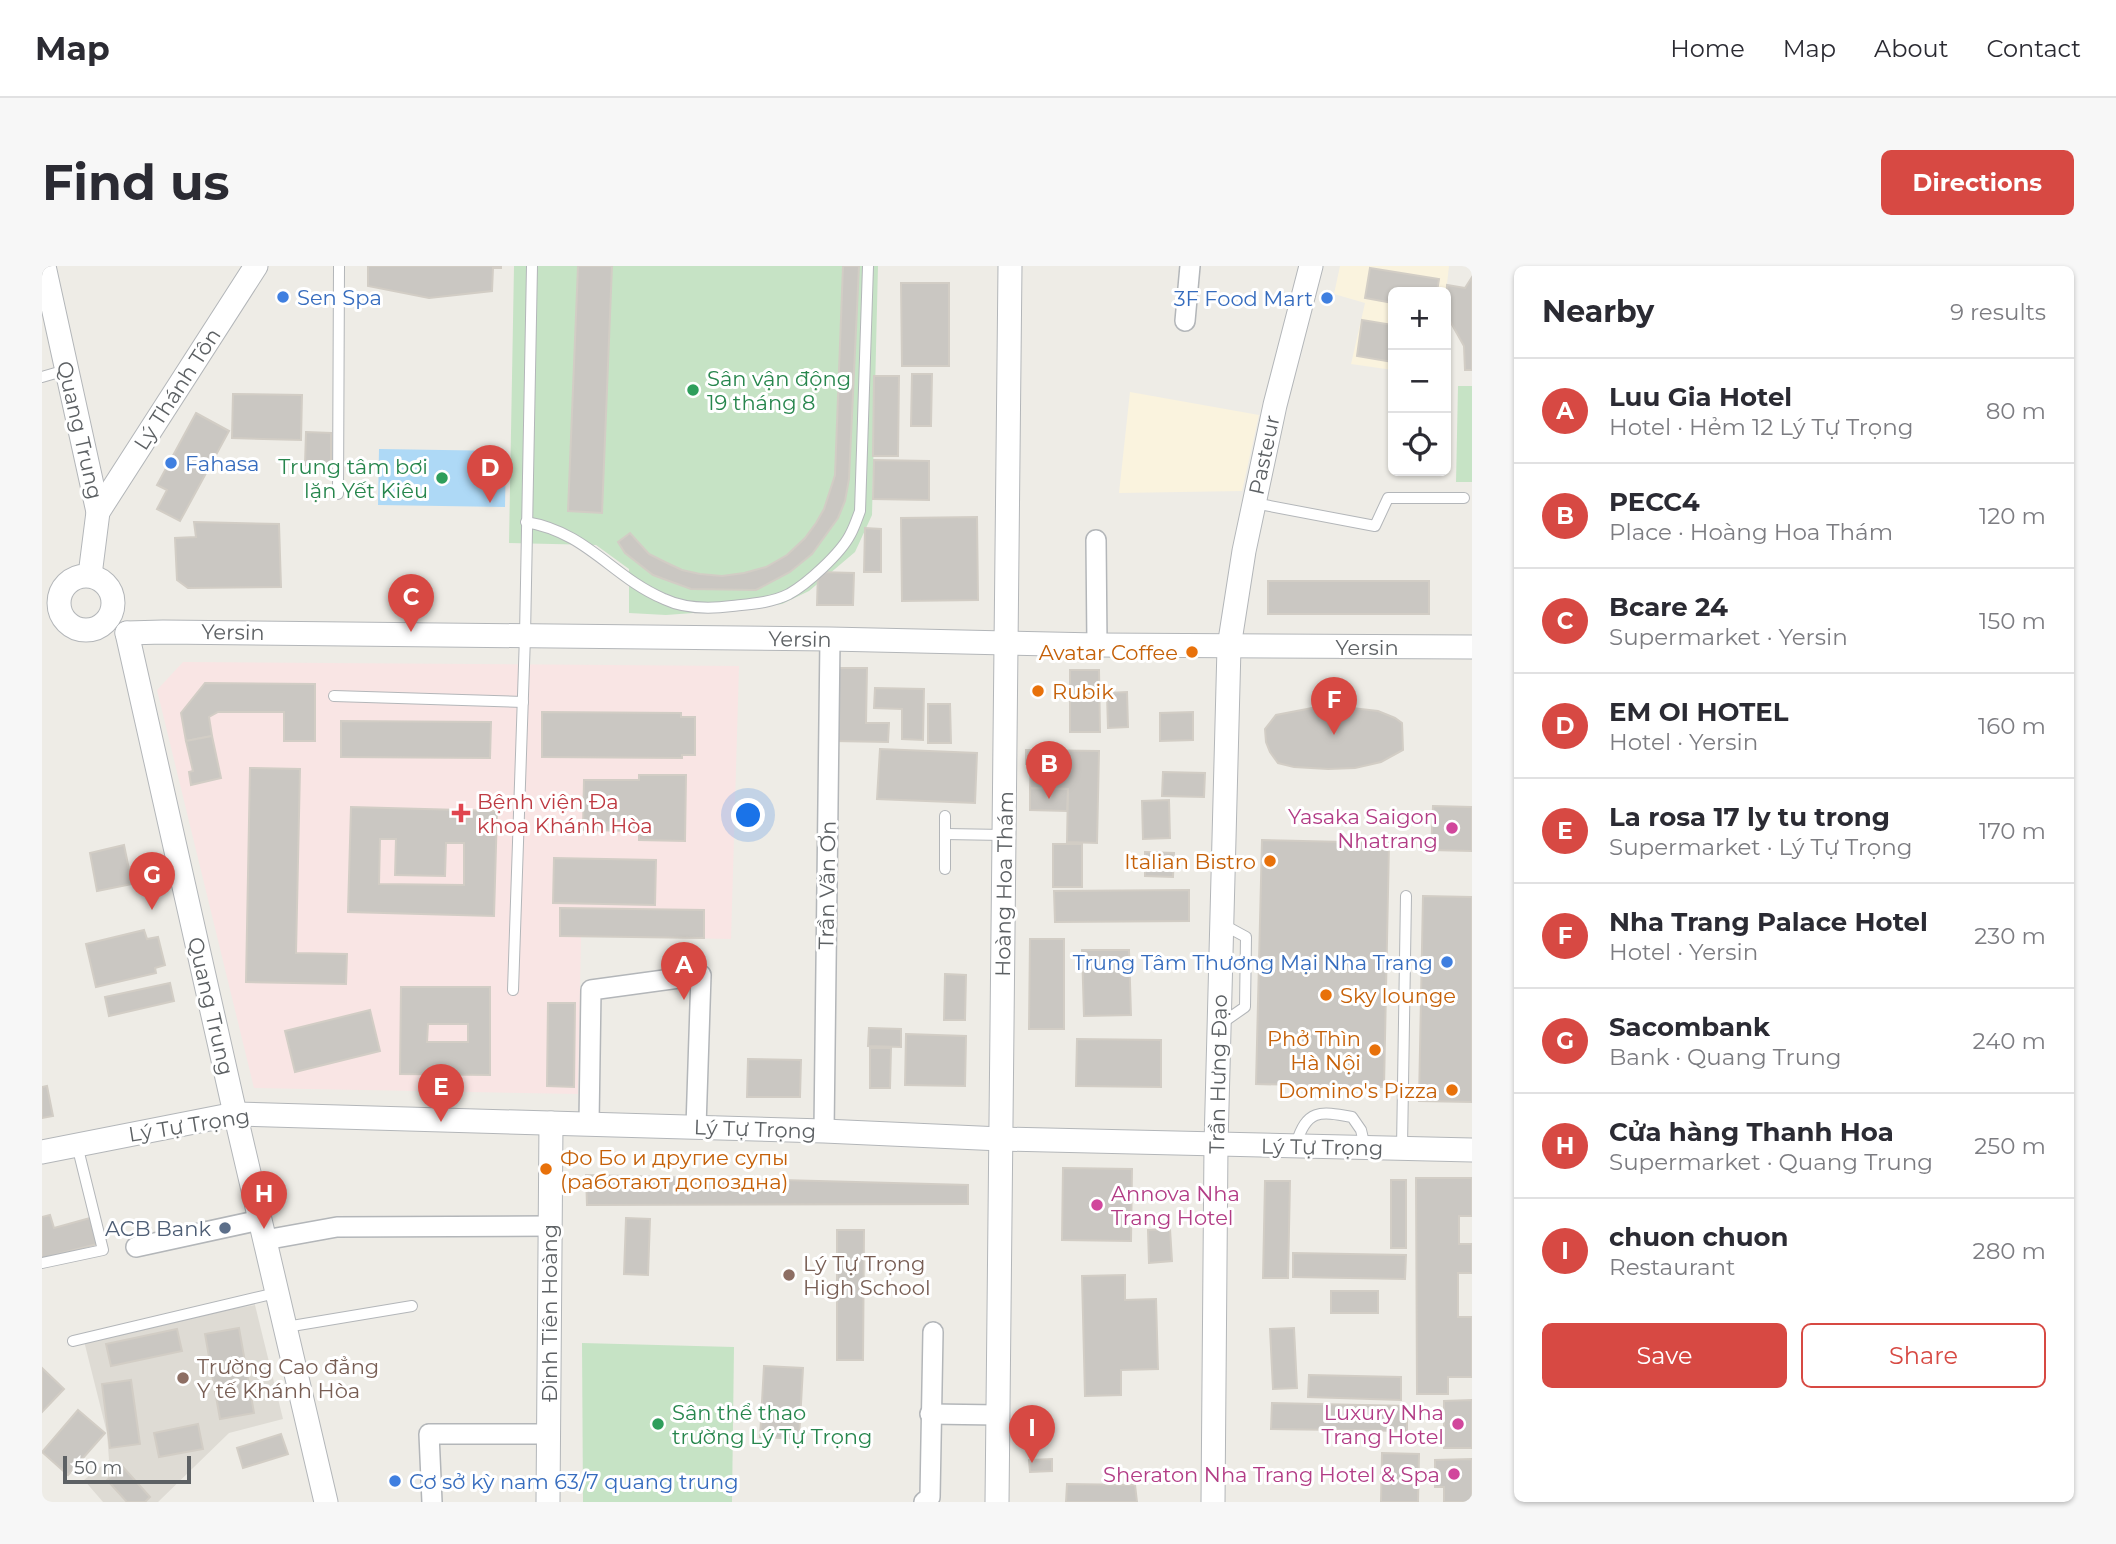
<!DOCTYPE html>
<html lang="en">
<head>
<meta charset="utf-8">
<style>
  :root { --surface:#fff; --page:#f7f7f7; --text:#2b2b33; --muted:#7c7c81; --line:#e1e1e2; --accent:#d74943 }
  body { margin:0; font-family:Montserrat,sans-serif; background:var(--page); color:var(--text) }
  .controls { position:absolute; right:21px; top:21px; display:grid; overflow:hidden; border-radius:10px; box-shadow:0 2px 5px #0004 }
  .controls button { width:63px; height:63px; display:grid; place-items:center; padding:0; border:0; border-bottom:2px solid var(--line); background:var(--surface); color:var(--text); font:35px sans-serif }
  .scale { position:absolute; left:21px; bottom:18px; width:128px; box-sizing:border-box; padding-left:7px; border:4px solid #5d6164; border-top:0; font-size:19px; line-height:24px; white-space:nowrap; color:#5d6164; -webkit-text-stroke:5px #fff; paint-order:stroke }
  .you { position:absolute; left:707px; top:550px; width:24px; height:24px; margin:-18px; border:5px solid #fff; border-radius:50%; background:#1a73e8; box-shadow:0 0 0 10px #1a73e833 }
  .badge { display:grid; place-items:center; width:46px; height:46px; border-radius:50%; background:var(--accent); color:#fff; font-size:23px; font-weight:700 }
  .pin { position:absolute; translate:-50% -58px; filter:drop-shadow(0 2px 4px #0008) }
  .pin::after { content:''; position:absolute; top:37px; width:24px; height:21px; background:inherit; clip-path:polygon(0 0,100% 0,50% 100%) }
  .list { margin:0; padding:0; list-style:none }
  h2 { display:flex; justify-content:space-between; align-items:center; height:91px; margin:0; padding:0 28px; font-size:30px }
  h2 small { font-size:23px; font-weight:400; color:var(--muted) }
  .list li { display:grid; grid-template-columns:46px 1fr auto; gap:21px; align-items:center; box-sizing:border-box; height:105px; padding:0 28px; border-top:2px solid var(--line) }
  .list b { display:block; font-size:26px; white-space:nowrap }
  .list p { margin:0; font-size:23px; white-space:nowrap; color:var(--muted) }
  .list em { font-size:23px; font-style:normal; color:var(--muted) }
  .actions { display:flex; gap:14px; padding:21px 28px }
  .actions a { flex:1; padding:16px 0; border:2px solid var(--accent); border-radius:10px; text-align:center; font-size:24px; color:var(--accent) }
  .actions .main { background:var(--accent); color:#fff }
  .icon { flex:none; width:38px; height:38px; fill:none; stroke:currentColor; stroke-width:2; stroke-linecap:round; stroke-linejoin:round }
  .map { position:relative; flex:none; width:1430px; height:1236px; overflow:hidden; border-radius:10px }
  header { display:flex; align-items:center; gap:42px; box-sizing:border-box; height:98px; padding:0 35px; background:var(--surface); border-bottom:2px solid var(--line) }
  header strong { font-size:33px }
  nav { display:flex; gap:38px; margin-inline-start:auto; font-size:24px }
  .intro { display:flex; align-items:center; justify-content:space-between; box-sizing:border-box; height:168px; padding:0 42px }
  h1 { margin:0; font-size:49px }
  .button { padding:18px 32px; border-radius:10px; background:var(--accent); color:#fff; font-size:24px; font-weight:700 }
  main { display:flex; gap:42px; padding:0 42px }
  aside { flex:1; background:var(--surface); border-radius:10px; box-shadow:0 2px 5px #0004 }
  .map>svg:first-child { display:block }
  .commercial { fill:#faf3de }
  .education { fill:#dedbd4 }
  .medical { fill:#f9e5e4 }
  .green { fill:#c6e3c5 }
  .water { fill:#aed9f6 }
  .building { fill:#cac7c2; stroke:#d2cdc5; stroke-width:2; fill-rule:evenodd }
  .lines { fill:none; stroke-linecap:round; stroke-linejoin:round }
  .service-casing { stroke:#b3b6b9; stroke-width:12 }
  .minor-casing { stroke:#b3b6b9; stroke-width:22 }
  .tertiary-casing { stroke:#b3b6b9; stroke-width:25 }
  .service { stroke:#fff; stroke-width:10 }
  .minor { stroke:#fff; stroke-width:19 }
  .tertiary { stroke:#fff; stroke-width:23 }
  .shop-dot { fill:#3f7fe0; stroke:#fff; stroke-width:2.5 }
  .leisure-dot { fill:#2e9e5b; stroke:#fff; stroke-width:2.5 }
  .food-dot { fill:#e8710a; stroke:#fff; stroke-width:2.5 }
  .health-dot { fill:#e0444e; stroke:#fff; stroke-width:2.5 }
  .hotel-dot { fill:#d1479c; stroke:#fff; stroke-width:2.5 }
  .service-dot { fill:#5c6f8a; stroke:#fff; stroke-width:2.5 }
  .education-dot { fill:#8d6e63; stroke:#fff; stroke-width:2.5 }
  .labels { text-anchor:middle; dominant-baseline:central; stroke-width:6; stroke-linejoin:round; paint-order:stroke }
  .shop-label { font-size:21px; fill:#366cbe; stroke:#fff; text-anchor:start }
  .leisure-label { font-size:21px; fill:#27864d; stroke:#fff; text-anchor:start }
  .street-label { font-size:21px; fill:#5d6164; stroke:#fff }
  .food-label { font-size:21px; fill:#c56008; stroke:#fff; text-anchor:end }
  .health-label { font-size:21px; fill:#be3a42; stroke:#fff; text-anchor:start }
  .hotel-label { font-size:21px; fill:#b23c85; stroke:#fff; text-anchor:end }
  .service-label { font-size:21px; fill:#4e5e75; stroke:#fff; text-anchor:end }
  .education-label { font-size:21px; fill:#785e54; stroke:#fff; text-anchor:start }
</style>
</head>
<body>
<header>
<strong>Map</strong>
<nav><a>Home</a><a>Map</a><a>About</a><a>Contact</a></nav>
</header>
<div class="intro"><h1>Find us</h1><a class="button">Directions</a></div>
<main>
<div class="map">
<svg width="1430" height="1236" viewBox="0 0 1430 1236">
  <rect width="100%" height="100%" fill="#eeece6"/>
  <g class="commercial">
    <path d="M1298,0h109l-3,27 -53,-1v78l-42,-6 14,-61 -31,-9z"/>
    <path d="M1088,126l129,23 -17,76 -123,2z"/>
  </g>
  <path class="education" d="M213,1039l28,114 -54,14 -71,69h-55l-19,-22 25,-20 -2,-27 -24,-96z"/>
  <path class="medical" d="M141,396l556,4 -8,273 -150,-3 -3,158 -324,-6 -97,-398z"/>
  <g class="green">
    <path d="M472,0h364l-6,249 -17,37 -46,39 -27,13 -35,5 -81,6 -37,-2v-44l-33,-24 -87,-2z"/>
    <path d="M1416,120h14v96h-16z"/>
    <path d="M540,1077l152,4 -2,155h-149z"/>
  </g>
  <path class="water" d="M337,183l127,2 -1,56 -127,-2z"/>
  <g class="building">
    <path d="M326,0h133v2h-8l-1,23 -63,7 -61,-12z"/>
    <path d="M536,0h34l-10,247 -34,-2z"/>
    <path d="M801,0h16l-10,213 -4,22 -7,17 -26,36 -22,18 -34,18 -65,-1 -38,-14 -28,-22 -7,-11 12,-9 19,21 16,8 17,8 18,4 22,2 22,-3 22,-6 21,-12 18,-17 11,-15 8,-14 11,-34z"/>
    <path d="M1328,2l69,11 -2,13h-44v11l-28,-5z"/>
    <path d="M1430,11v93h-7l-1,-24 -18,-32 1,-29 18,3z"/>
    <path d="M859,17h48v83h-47z"/>
    <path d="M1320,54l31,5v37l-36,-6z"/>
    <path d="M870,108h20l-1,52h-20z"/>
    <path d="M832,110h25l-1,80h-25z"/>
    <path d="M191,128l69,1 -1,45 -69,-2z"/>
    <path d="M154,147l33,18 -49,90 -23,-12 10,-19 -10,-5z"/>
    <path d="M264,166l25,1v32h-26z"/>
    <path d="M832,194l55,1v39l-56,-1z"/>
    <path d="M935,251l1,83 -76,1 -1,-83z"/>
    <path d="M152,256l85,2 2,63 -93,1 -11,-8 -2,-42 21,-1z"/>
    <path d="M823,262l16,1v43h-17z"/>
    <path d="M776,306l36,1 -1,32h-36z"/>
    <rect x="1226" y="315" width="161" height="33"/>
    <path d="M793,402h32l-1,55h23l-1,19 -54,-1z"/>
    <path d="M1028,404h29l1,62h-30z"/>
    <path d="M163,417l110,1v57h-31v-29h-66l-9,5 3,19 -26,5 -5,-28z"/>
    <path d="M833,422l49,1 -1,51 -21,-1v-30l-28,-1z"/>
    <path d="M1085,426l1,35 -20,1 -1,-35z"/>
    <path d="M886,438h22l1,39h-23z"/>
    <path d="M1270,442h40l26,3 17,7 7,5 1,27 -22,12 -26,6 -27,1 -34,-2 -16,-4 -8,-11 -4,-10 -1,-13 11,-14z"/>
    <path d="M500,446l139,1v4h14v38h-13v3l-140,-1z"/>
    <path d="M1151,446v28l-33,1v-28z"/>
    <path d="M299,455l150,1 -1,36 -149,-1z"/>
    <path d="M170,470l9,42 -30,7 -2,-13 4,-1 -7,-30z"/>
    <path d="M838,483l97,4 -2,50 -98,-4z"/>
    <path d="M984,484l73,1 -2,92 -30,-1 1,-53 -38,-1 1,-24h-5z"/>
    <path d="M208,502l50,1 -4,184 51,1 -1,30 -100,-2z"/>
    <path d="M1121,506l42,1 -1,24 -42,-1z"/>
    <path d="M597,509h47l-1,66 -46,-1v-9l-56,-1 1,-50h55z"/>
    <path d="M988,522l38,1 -1,22 -37,-1z"/>
    <path d="M1127,534l1,38 -27,1 -1,-38z"/>
    <path d="M1391,540l39,1v44l-41,-1z"/>
    <path d="M309,541l146,4 -3,105 -146,-4zM338,573h16l-1,36 50,1 1,-33h18v42l-85,-1z"/>
    <path d="M1220,574l127,3 -5,244 -128,-3z"/>
    <rect x="1011" y="578" width="29" height="43"/>
    <path d="M82,579l8,39 -35,7 -7,-38z"/>
    <path d="M1103,586l29,1 -1,24 -28,-1z"/>
    <path d="M512,592l102,2 -1,45 -102,-2z"/>
    <path d="M1147,624v31l-134,1 -1,-31z"/>
    <path d="M1381,630l49,1v205l-53,-1z"/>
    <path d="M518,642l144,2v28l-144,-2z"/>
    <path d="M102,664l3,9 11,-2 7,28 -10,3 1,5 -60,14 -10,-43z"/>
    <path d="M988,673h34v90h-35z"/>
    <path d="M1040,684h47l2,65 -47,1z"/>
    <path d="M903,708l21,1 -1,45h-21z"/>
    <path d="M128,717l4,18 -65,15 -4,-19z"/>
    <path d="M359,721h89v88l-90,-1zM386,758h40v18h-41z"/>
    <path d="M506,737h27l-1,84 -27,-1z"/>
    <path d="M328,744l10,41 -85,21 -10,-41z"/>
    <path d="M827,762l32,1v18l-33,-1z"/>
    <path d="M864,768l60,2 -1,50 -60,-1z"/>
    <path d="M1035,773l84,1v47l-85,-1z"/>
    <path d="M828,782h21l-1,40h-20z"/>
    <path d="M706,793l53,1 -1,37h-53z"/>
    <path d="M5,820l6,30 -11,2v-31z"/>
    <path d="M1021,902l69,1 -1,72 -69,-1z"/>
    <path d="M544,909l382,10v19l-381,1z"/>
    <path d="M1374,912h56v38h-13v28h13v29h-14v44h14v60h-24v17h-31z"/>
    <rect x="1349" y="914" width="15" height="68"/>
    <path d="M1223,915h25l-2,97h-25z"/>
    <path d="M8,949l4,13 36,-10 7,26 -55,14v-41z"/>
    <path d="M584,952l24,1 -2,56 -24,-1z"/>
    <path d="M1128,963l2,32 -23,2 -1,-33z"/>
    <path d="M795,964h27l-1,130h-26z"/>
    <path d="M1251,987l113,2 -1,24 -112,-2z"/>
    <path d="M1083,1009v25l31,-1 2,70 -37,1v25l-36,1 -3,-120z"/>
    <rect x="1289" y="1025" width="47" height="22"/>
    <path d="M197,1062l15,85 -34,6 -15,-85z"/>
    <path d="M1252,1062l3,60 -24,1 -3,-60z"/>
    <path d="M135,1063l5,22 -71,15 -5,-22z"/>
    <path d="M722,1100l39,2 -4,71 -39,-2z"/>
    <path d="M0,1102l22,21 -22,23z"/>
    <path d="M1267,1109l92,2v23l-93,-3z"/>
    <path d="M89,1114l9,64 -30,4 -8,-64z"/>
    <path d="M1430,1134v48h-28v-47z"/>
    <path d="M1230,1137l135,3v25l-136,-2z"/>
    <path d="M36,1144l27,23 -37,42 -26,-23z"/>
    <path d="M156,1158l5,25 -44,8 -5,-24z"/>
    <path d="M239,1168l7,20 -45,14 -6,-20z"/>
    <path d="M1340,1187l37,1 -1,48h-37z"/>
    <path d="M1010,1193v12l-22,1 -1,-12z"/>
    <path d="M1430,1193v43h-28v-15h-9v-27z"/>
    <path d="M80,1200l28,31 -5,5h-18l-20,-22z"/>
    <path d="M1025,1218l68,1 2,17h-71z"/>
  </g>
  <g class="lines">
    <defs>
      <g id="service">
        <path d="M0,111l24,-7"/>
        <path d="M296,228l1,-228"/>
        <path d="M1212,237l121,23 13,-28h76"/>
        <path d="M484,256c61,10 86,55 138,77 21,10 45,10 68,7 19,-2 39,-3 57,-12 18,-10 51,-40 61,-59 4,-7 7,-16 10,-24l8,-245"/>
        <path d="M292,430l189,6"/>
        <path d="M903,550v53"/>
        <path d="M903,568l59,1"/>
        <path d="M1180,658l24,13 -1,70 -23,16"/>
        <path d="M471,724l12,-354 7,-370"/>
        <path d="M1254,878c11,-35 23,-33 56,-27l9,13 4,17"/>
        <path d="M1360,882l4,-252"/>
        <path d="M0,997l61,-13 -26,-105"/>
        <path d="M244,1061l126,-21"/>
        <path d="M31,1075l203,-48"/>
      </g>
      <g id="minor">
        <path d="M1143,55l5,-55"/>
        <path d="M1054,274l1,105"/>
        <path d="M547,857l2,-133 110,-15 -5,152"/>
        <path d="M782,865l6,-492"/>
        <path d="M223,974l72,-13 213,-1"/>
        <path d="M94,981l124,-27"/>
        <path d="M888,1148l68,1"/>
        <path d="M390,1236l-3,-68h119"/>
        <path d="M882,1236l6,-5 3,-165"/>
      </g>
      <g id="tertiary">
        <path d="M2,0l54,246 -8,63"/>
        <path d="M56,246l158,-246"/>
        <circle cx="44" cy="337" r="27"/>
        <path d="M85,367l36,-1 667,7 267,6 375,2"/>
        <path d="M85,367l105,467 94,402"/>
        <path d="M0,886l193,-38 589,17 177,8 471,11"/>
        <path d="M506,1236l3,-379"/>
        <path d="M955,1236l13,-1236"/>
        <path d="M1171,1236l3,-357 13,-498 15,-96 31,-146 36,-139"/>
      </g>
    </defs>
    <use href="#service" class="service-casing"/>
    <use href="#minor" class="minor-casing"/>
    <use href="#tertiary" class="tertiary-casing"/>
    <use href="#service" class="service"/>
    <use href="#minor" class="minor"/>
    <use href="#tertiary" class="tertiary"/>
  </g>
  <g class="shop-dot">
    <circle cx="241" cy="31" r="7"/>
    <circle cx="1285" cy="32" r="7"/>
    <circle cx="129" cy="197" r="7"/>
    <circle cx="1405" cy="696" r="7"/>
    <circle cx="353" cy="1215" r="7"/>
  </g>
  <g class="leisure-dot">
    <circle cx="651" cy="124" r="7"/>
    <circle cx="400" cy="212" r="7"/>
    <circle cx="616" cy="1158" r="7"/>
  </g>
  <g class="food-dot">
    <circle cx="1150" cy="386" r="7"/>
    <circle cx="996" cy="425" r="7"/>
    <circle cx="1228" cy="595" r="7"/>
    <circle cx="1284" cy="729" r="7"/>
    <circle cx="1333" cy="784" r="7"/>
    <circle cx="1410" cy="824" r="7"/>
    <circle cx="504" cy="903" r="7"/>
  </g>
  <path class="health-dot" d="M415.5 536.5h7v7h7v7h-7v7h-7v-7h-7v-7h7z"/>
  <g class="hotel-dot">
    <circle cx="1410" cy="562" r="7"/>
    <circle cx="1055" cy="939" r="7"/>
    <circle cx="1416" cy="1158" r="7"/>
    <circle cx="1412" cy="1208" r="7"/>
  </g>
  <circle class="service-dot" cx="183" cy="962" r="7"/>
  <g class="education-dot">
    <circle cx="747" cy="1009" r="7"/>
    <circle cx="141" cy="1112" r="7"/>
  </g>
  <g class="labels">
    <g class="shop-label">
      <text x="255" y="31">Sen Spa</text>
      <text x="1271" y="32" text-anchor="end">3F Food Mart</text>
      <text x="143" y="197">Fahasa</text>
      <text x="1391" y="696" text-anchor="end">Trung Tâm Thương Mại Nha Trang</text>
      <text x="367" y="1215">Cơ sở kỳ nam 63/7 quang trung</text>
    </g>
    <g class="leisure-label">
      <text x="665" y="112">Sân vận động<tspan x="665" dy="24">19 tháng 8</tspan></text>
      <text x="386" y="200" text-anchor="end">Trung tâm bơi<tspan x="386" dy="24">lặn Yết Kiêu</tspan></text>
      <text x="630" y="1146">Sân thể thao<tspan x="630" dy="24">trường Lý Tự Trọng</tspan></text>
    </g>
    <g class="street-label">
      <text transform="translate(135 123) rotate(-57)">Lý Thánh Tôn</text>
      <text transform="translate(38 164) rotate(77)">Quang Trung</text>
      <text transform="translate(1222 189) rotate(-78)">Pasteur</text>
      <text transform="translate(191 366) rotate(1)">Yersin</text>
      <text transform="translate(758 373) rotate(1)">Yersin</text>
      <text x="1325" y="381">Yersin</text>
      <text transform="translate(962 618) rotate(-89)">Hoàng Hoa Thám</text>
      <text transform="translate(785 619) rotate(-89)">Trần Văn Ơn</text>
      <text transform="translate(169 740) rotate(77)">Quang Trung</text>
      <text transform="translate(1176 808) rotate(-89)">Trần Hưng Đạo</text>
      <text transform="translate(147 859) rotate(-9)">Lý Tự Trọng</text>
      <text transform="translate(713 863) rotate(2)">Lý Tự Trọng</text>
      <text transform="translate(1280 881) rotate(1)">Lý Tự Trọng</text>
      <text transform="translate(507 1047) rotate(-90)">Đinh Tiên Hoàng</text>
    </g>
    <g class="food-label">
      <text x="1136" y="386">Avatar Coffee</text>
      <text x="1010" y="425" text-anchor="start">Rubik</text>
      <text x="1214" y="595">Italian Bistro</text>
      <text x="1298" y="729" text-anchor="start">Sky lounge</text>
      <text x="1319" y="772">Phở Thìn<tspan x="1319" dy="24">Hà Nội</tspan></text>
      <text x="1396" y="824">Domino's Pizza</text>
      <text x="518" y="891" text-anchor="start">Фо Бо и другие супы<tspan x="518" dy="24">(работают допоздна)</tspan></text>
    </g>
    <g class="health-label">
      <text x="435" y="535">Bệnh viện Đa<tspan x="435" dy="24">khoa Khánh Hòa</tspan></text>
    </g>
    <g class="hotel-label">
      <text x="1396" y="550">Yasaka Saigon<tspan x="1396" dy="24">Nhatrang</tspan></text>
      <text x="1069" y="927" text-anchor="start">Annova Nha<tspan x="1069" dy="24">Trang Hotel</tspan></text>
      <text x="1402" y="1146">Luxury Nha<tspan x="1402" dy="24">Trang Hotel</tspan></text>
      <text x="1398" y="1208">Sheraton Nha Trang Hotel &amp; Spa</text>
    </g>
    <g class="service-label">
      <text x="169" y="962">ACB Bank</text>
    </g>
    <g class="education-label">
      <text x="761" y="997">Lý Tự Trọng<tspan x="761" dy="24">High School</tspan></text>
      <text x="155" y="1100">Trường Cao đẳng<tspan x="155" dy="24">Y tế Khánh Hòa</tspan></text>
    </g>
  </g>
</svg>
<div class="controls">
<button>+</button>
<button>−</button>
<button><svg class="icon" aria-label="locate" viewBox="0 0 24 24"><circle cx="12" cy="12" r="6"/><path d="M12 2v4M12 18v4M2 12h4M18 12h4"/></svg></button>
</div>
<div class="scale">50 m</div>
<div class="you"></div>
<div class="pin badge" style="left:642px;top:734px">A</div>
<div class="pin badge" style="left:1007px;top:533px">B</div>
<div class="pin badge" style="left:369px;top:366px">C</div>
<div class="pin badge" style="left:448px;top:237px">D</div>
<div class="pin badge" style="left:399px;top:856px">E</div>
<div class="pin badge" style="left:1292px;top:469px">F</div>
<div class="pin badge" style="left:110px;top:644px">G</div>
<div class="pin badge" style="left:222px;top:963px">H</div>
<div class="pin badge" style="left:990px;top:1197px">I</div>
</div>
<aside>
<h2>Nearby<small>9 results</small></h2>
<ul class="list">
<li><span class="badge">A</span><div><b>Luu Gia Hotel</b><p>Hotel · Hẻm 12 Lý Tự Trọng</p></div><em>80 m</em></li>
<li><span class="badge">B</span><div><b>PECC4</b><p>Place · Hoàng Hoa Thám</p></div><em>120 m</em></li>
<li><span class="badge">C</span><div><b>Bcare 24</b><p>Supermarket · Yersin</p></div><em>150 m</em></li>
<li><span class="badge">D</span><div><b>EM OI HOTEL</b><p>Hotel · Yersin</p></div><em>160 m</em></li>
<li><span class="badge">E</span><div><b>La rosa 17 ly tu trong</b><p>Supermarket · Lý Tự Trọng</p></div><em>170 m</em></li>
<li><span class="badge">F</span><div><b>Nha Trang Palace Hotel</b><p>Hotel · Yersin</p></div><em>230 m</em></li>
<li><span class="badge">G</span><div><b>Sacombank</b><p>Bank · Quang Trung</p></div><em>240 m</em></li>
<li><span class="badge">H</span><div><b>Cửa hàng Thanh Hoa</b><p>Supermarket · Quang Trung</p></div><em>250 m</em></li>
<li><span class="badge">I</span><div><b>chuon chuon</b><p>Restaurant</p></div><em>280 m</em></li>
</ul>
<div class="actions"><a class="main">Save</a><a>Share</a></div>
</aside>
</main>
</body>
</html>
